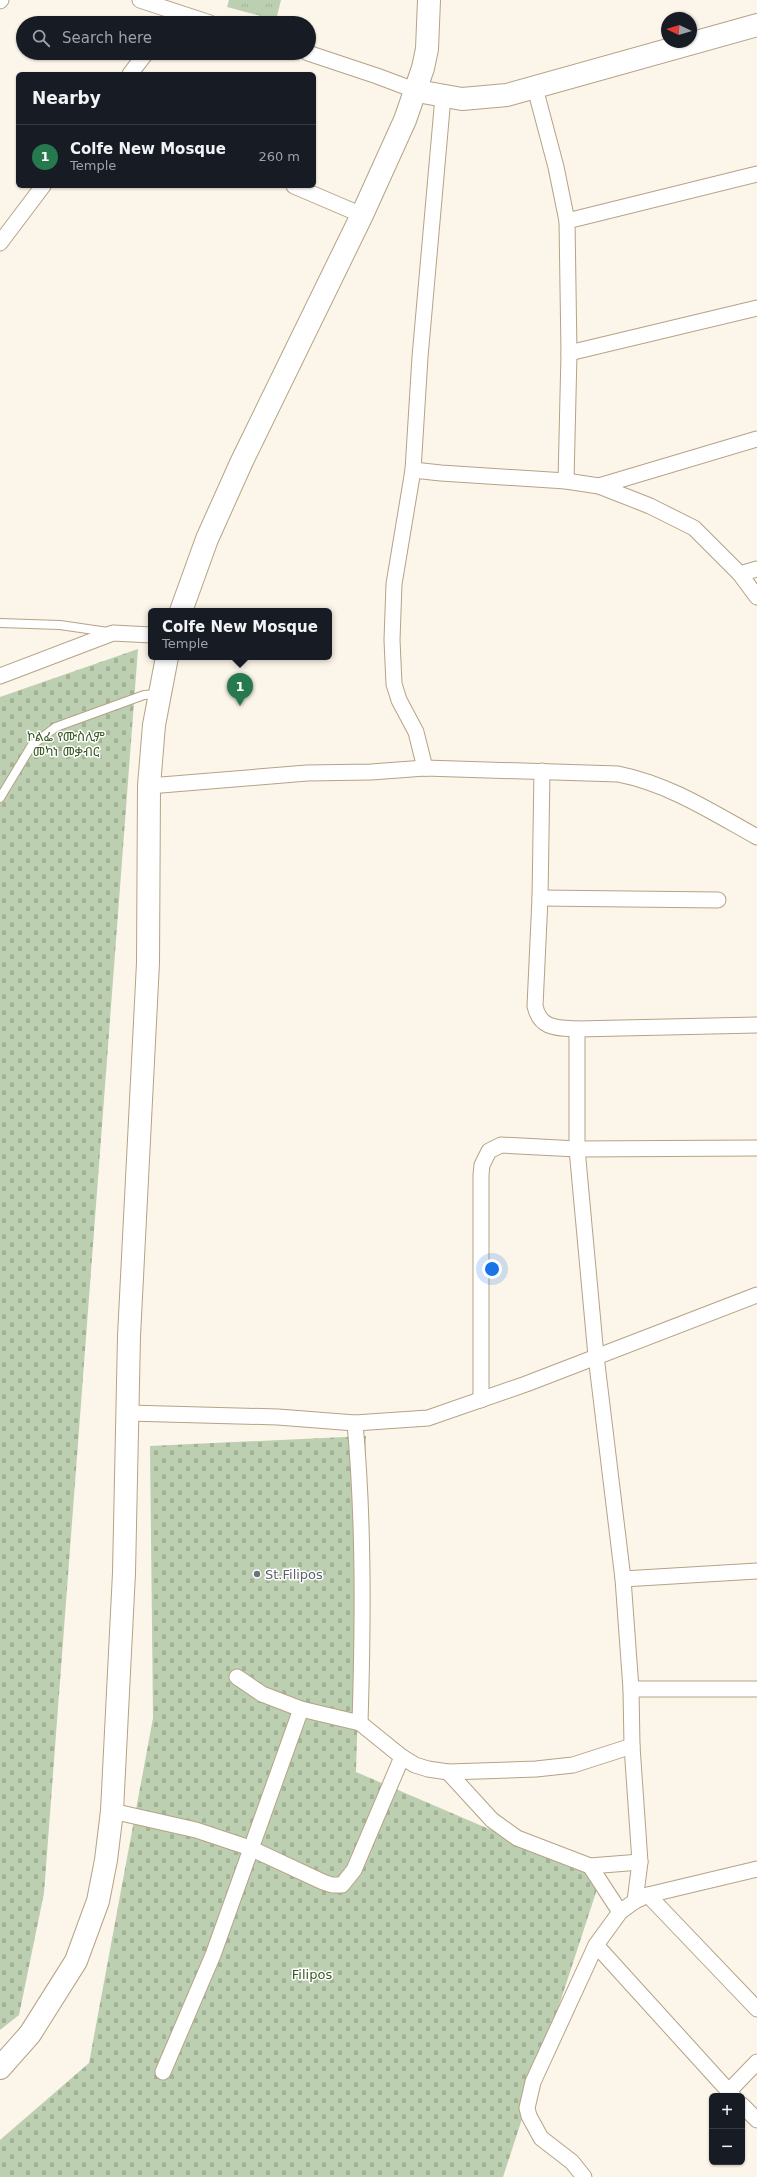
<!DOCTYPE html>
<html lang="en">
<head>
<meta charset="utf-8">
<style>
  :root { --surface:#171b24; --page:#242831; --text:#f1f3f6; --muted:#9ea1a6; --line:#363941; --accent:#25794c }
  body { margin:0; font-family:"DejaVu Sans","Noto Sans Ethiopic",sans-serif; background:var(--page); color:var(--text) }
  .controls { position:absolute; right:12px; bottom:12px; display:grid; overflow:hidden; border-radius:6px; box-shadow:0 1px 3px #0004 }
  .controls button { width:36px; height:36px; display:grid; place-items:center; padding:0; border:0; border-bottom:1px solid var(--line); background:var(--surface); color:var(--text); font:20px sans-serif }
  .compass { position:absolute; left:661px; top:12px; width:36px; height:36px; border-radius:50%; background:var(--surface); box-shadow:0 1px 3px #0004; rotate:274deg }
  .you { position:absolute; left:492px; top:1269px; width:14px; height:14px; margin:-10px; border:3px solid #fff; border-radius:50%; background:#1a73e8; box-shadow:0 0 0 6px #1a73e833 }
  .badge { display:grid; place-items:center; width:26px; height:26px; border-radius:50%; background:var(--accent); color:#fff; font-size:13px; font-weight:700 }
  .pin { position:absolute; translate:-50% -33px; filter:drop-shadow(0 1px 2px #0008) }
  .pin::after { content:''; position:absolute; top:21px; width:14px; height:12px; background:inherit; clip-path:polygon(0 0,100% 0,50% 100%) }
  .popup { position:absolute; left:148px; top:608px; width:184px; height:52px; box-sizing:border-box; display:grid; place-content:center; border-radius:6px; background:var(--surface); filter:drop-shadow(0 1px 3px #0005); font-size:13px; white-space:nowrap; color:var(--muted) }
  .popup b { font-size:15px; color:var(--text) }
  .popup::after { content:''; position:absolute; left:50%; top:100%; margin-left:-8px; border:8px solid transparent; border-top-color:var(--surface) }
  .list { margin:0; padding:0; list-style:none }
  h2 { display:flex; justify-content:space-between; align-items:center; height:52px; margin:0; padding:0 16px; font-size:17px }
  h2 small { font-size:13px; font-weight:400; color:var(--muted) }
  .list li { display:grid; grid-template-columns:26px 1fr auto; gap:12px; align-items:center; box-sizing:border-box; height:64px; padding:0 16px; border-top:1px solid var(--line) }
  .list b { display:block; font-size:15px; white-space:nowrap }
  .list p { margin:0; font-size:13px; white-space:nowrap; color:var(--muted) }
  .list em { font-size:13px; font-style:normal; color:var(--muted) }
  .icon { flex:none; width:22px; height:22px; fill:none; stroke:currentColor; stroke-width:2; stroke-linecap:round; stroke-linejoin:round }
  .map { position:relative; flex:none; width:757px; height:2177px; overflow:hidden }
  .search { position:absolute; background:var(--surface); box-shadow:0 1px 3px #0004; left:16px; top:16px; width:300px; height:44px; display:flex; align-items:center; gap:10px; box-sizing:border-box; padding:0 14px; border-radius:22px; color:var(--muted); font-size:15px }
  .panel { position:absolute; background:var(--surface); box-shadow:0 1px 3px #0004; left:16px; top:72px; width:300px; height:116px; border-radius:6px }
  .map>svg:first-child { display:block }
  .grass { fill:url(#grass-tufts) }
  .cemetery { fill:url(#cemetery-stones) }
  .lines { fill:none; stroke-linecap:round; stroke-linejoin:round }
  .lane-casing { stroke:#b4a386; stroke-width:10 }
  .street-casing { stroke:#b4a386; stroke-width:17 }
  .secondary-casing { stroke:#b4a386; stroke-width:24 }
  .lane { stroke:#fff; stroke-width:8 }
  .street { stroke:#fff; stroke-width:15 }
  .secondary { stroke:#fff; stroke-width:22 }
  .worship-dot { fill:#6b7280; stroke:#fff; stroke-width:1.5 }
  .labels { text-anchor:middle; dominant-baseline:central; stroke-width:3; stroke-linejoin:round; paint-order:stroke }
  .park-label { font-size:13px; fill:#3b5822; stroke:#fff }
  .worship-label { font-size:13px; fill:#5b616d; stroke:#fff; text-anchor:start }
</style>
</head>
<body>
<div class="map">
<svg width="757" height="2177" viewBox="0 0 757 2177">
  <defs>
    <pattern id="grass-tufts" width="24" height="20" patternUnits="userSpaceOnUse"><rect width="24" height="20" fill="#bccfb0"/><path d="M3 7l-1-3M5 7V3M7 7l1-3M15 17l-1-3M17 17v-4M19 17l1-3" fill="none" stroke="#a2b297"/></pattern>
    <pattern id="cemetery-stones" width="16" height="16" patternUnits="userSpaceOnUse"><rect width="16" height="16" fill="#bccfb0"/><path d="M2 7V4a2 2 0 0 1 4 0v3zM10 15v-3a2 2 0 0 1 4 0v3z" fill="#a2b297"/></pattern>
  </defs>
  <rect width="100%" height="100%" fill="#fcf5e9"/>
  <path class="grass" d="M229,0h52l-5,20 -49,-13z"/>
  <g class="cemetery">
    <path d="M138,649l-94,1244 -25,122 -19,15v-1333z"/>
    <path d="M366,1436l-10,336 245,105 -98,300h-503v-37l89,-77 64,-345 -3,-272z"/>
  </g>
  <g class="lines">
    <defs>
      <g id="lane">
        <path d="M0,623l60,2 48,7"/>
        <path d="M0,798l32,-53 24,-18 88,-32 15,-1"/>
      </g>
      <g id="street">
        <path d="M140,0l70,23"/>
        <path d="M0,1l1,-1"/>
        <path d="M308,53l69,23 40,15"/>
        <path d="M130,74l16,-21"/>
        <path d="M535,88l21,79 11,54 2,132 -3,128"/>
        <path d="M294,186l68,29"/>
        <path d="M567,221l190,-47"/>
        <path d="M0,243l43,-57"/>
        <path d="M569,353l188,-45"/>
        <path d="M413,470l28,3 125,8 33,5 51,20 44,22 46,46 17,23"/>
        <path d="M599,486l158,-47"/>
        <path d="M740,574l17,-5"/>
        <path d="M0,676l113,-43 38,2"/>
        <path d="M425,768l-9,-36 -17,-32 -5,-16 -2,-44 2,-56 19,-114 7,-113 23,-260"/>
        <path d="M542,771l-2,127 -5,108c5,23 22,22 42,23l180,-4"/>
        <path d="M149,786l158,-13 64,-1 54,-4 193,6c51,10 94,38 139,63"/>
        <path d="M540,898l178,2"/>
        <path d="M577,1029v120l19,207 27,223 8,110 1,57 8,116 -5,39"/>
        <path d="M481,1400v-225l1,-10 7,-14 12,-6 76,4 180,-1"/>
        <path d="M128,1413l150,4 77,6 73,-5 98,-34 231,-89"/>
        <path d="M355,1423c9,100 8,200 5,300"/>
        <path d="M623,1579l134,-8"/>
        <path d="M237,1677l25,17 39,15 59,14 42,34 13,8 13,4 20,3 88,-3 37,-4 59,-19"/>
        <path d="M631,1689h126"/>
        <path d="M448,1772l44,48 25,18 73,28 50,-4"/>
        <path d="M112,1811l84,19 54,18 73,34 9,3h10l12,-15 48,-113"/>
        <path d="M590,1866l30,46"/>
        <path d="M648,1895l109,114"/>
        <path d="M596,1945l137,151"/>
        <path d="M163,2072l50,-117 88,-246"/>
        <path d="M729,2091l28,-29"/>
        <path d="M742,2105l15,15"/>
        <path d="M584,2177l-12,-15 -31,-24 -12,-22 -2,-8 6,-26 63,-137 24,-33 15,-11 13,-6 109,-26"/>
      </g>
      <g id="secondary">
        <path d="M417,91l45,8 45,-4 250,-70"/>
        <path d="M181,611l26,-72 35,-78 120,-246 43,-95 18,-52 4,-19 2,-49"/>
        <path d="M0,2068l30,-34 46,-73 22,-60 8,-41 6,-49 12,-238 5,-237 19,-373 1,-177 5,-61 13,-68"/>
      </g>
    </defs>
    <use href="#lane" class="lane-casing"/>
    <use href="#street" class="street-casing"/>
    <use href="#secondary" class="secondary-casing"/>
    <use href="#lane" class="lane"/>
    <use href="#street" class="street"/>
    <use href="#secondary" class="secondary"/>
  </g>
  <circle class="worship-dot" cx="257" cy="1574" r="4"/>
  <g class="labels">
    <g class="park-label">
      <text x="66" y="736">ኮልፌ የሙስሊም<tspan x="66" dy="15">መካነ መቃብር</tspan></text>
      <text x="312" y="1974">Filipos</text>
    </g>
    <g class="worship-label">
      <text x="265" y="1574">St.Filipos</text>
    </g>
  </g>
</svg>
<div class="controls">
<button>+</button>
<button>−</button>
</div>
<svg class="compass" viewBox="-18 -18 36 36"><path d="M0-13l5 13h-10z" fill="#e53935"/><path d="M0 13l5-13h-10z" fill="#9ea1a6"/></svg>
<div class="you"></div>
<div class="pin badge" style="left:240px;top:706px">1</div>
<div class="popup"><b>Colfe New Mosque</b>Temple</div>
<div class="search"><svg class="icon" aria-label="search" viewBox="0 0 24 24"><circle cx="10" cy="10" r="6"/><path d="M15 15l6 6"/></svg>Search here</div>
<section class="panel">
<h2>Nearby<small></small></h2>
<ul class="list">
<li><span class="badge">1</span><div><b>Colfe New Mosque</b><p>Temple</p></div><em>260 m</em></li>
</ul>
</section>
</div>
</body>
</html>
